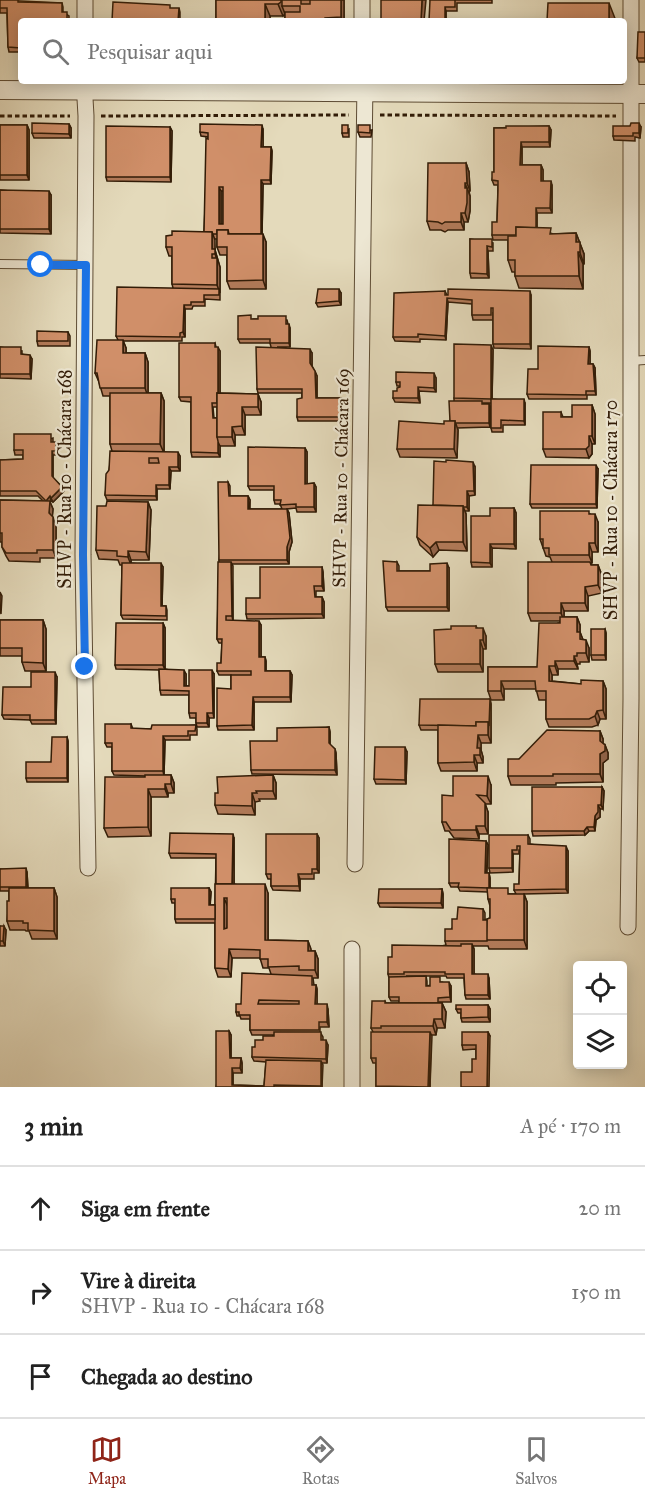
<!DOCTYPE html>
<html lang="pt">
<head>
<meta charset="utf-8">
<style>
  :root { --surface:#fff; --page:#f6f6f6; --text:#222; --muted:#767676; --line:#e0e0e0; --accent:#8f2418 }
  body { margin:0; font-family:"IM FELL Great Primer",serif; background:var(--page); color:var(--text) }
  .controls { position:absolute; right:18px; bottom:18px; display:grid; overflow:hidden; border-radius:6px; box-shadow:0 3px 15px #0003 }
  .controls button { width:54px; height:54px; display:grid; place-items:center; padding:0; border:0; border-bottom:2px solid var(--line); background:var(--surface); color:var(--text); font:30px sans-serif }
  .stop { position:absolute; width:18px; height:18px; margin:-14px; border:4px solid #1a73e8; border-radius:50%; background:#fff }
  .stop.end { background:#1a73e8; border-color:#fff; box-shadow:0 2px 6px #0008 }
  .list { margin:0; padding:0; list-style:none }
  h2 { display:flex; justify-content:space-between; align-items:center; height:78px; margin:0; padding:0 24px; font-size:26px }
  h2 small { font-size:20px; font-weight:400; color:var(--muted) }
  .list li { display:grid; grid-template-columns:39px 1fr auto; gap:18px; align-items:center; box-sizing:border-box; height:84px; padding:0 24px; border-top:2px solid var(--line) }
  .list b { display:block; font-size:22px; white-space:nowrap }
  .list p { margin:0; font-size:20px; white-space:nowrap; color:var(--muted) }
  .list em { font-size:20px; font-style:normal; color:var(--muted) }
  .icon { flex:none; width:33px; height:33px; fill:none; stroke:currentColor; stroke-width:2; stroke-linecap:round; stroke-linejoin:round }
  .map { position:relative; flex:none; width:645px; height:1087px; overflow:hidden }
  .search { position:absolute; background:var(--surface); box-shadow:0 3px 15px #0003; left:18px; right:18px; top:18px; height:66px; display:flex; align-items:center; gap:15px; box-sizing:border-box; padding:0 21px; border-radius:6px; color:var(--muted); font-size:22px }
  .sheet { height:330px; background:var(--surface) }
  nav { display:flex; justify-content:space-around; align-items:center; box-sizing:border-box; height:84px; border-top:2px solid var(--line); background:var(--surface); font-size:16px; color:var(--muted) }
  nav a { display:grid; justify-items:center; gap:3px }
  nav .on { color:var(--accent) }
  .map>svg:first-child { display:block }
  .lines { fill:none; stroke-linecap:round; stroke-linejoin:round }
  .service-casing { stroke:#5e4c34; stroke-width:10 }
  .minor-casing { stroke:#5e4c34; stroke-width:17 }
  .tertiary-casing { stroke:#5e4c34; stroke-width:20 }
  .path { stroke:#321c07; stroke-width:3; stroke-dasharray:4.5 3; stroke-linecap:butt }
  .service { stroke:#ede7d3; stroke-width:8 }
  .minor { stroke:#ede7d3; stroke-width:15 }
  .tertiary { stroke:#ede7d3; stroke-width:18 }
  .wall { fill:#b37b5a; stroke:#321c07; stroke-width:1.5; fill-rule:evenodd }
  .shaded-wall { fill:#92644a; stroke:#321c07; stroke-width:1.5 }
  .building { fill:#d08f69; stroke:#321c07; stroke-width:1.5; fill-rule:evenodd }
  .route { stroke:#1a73e8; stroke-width:8 }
  .labels { text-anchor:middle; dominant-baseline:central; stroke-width:4.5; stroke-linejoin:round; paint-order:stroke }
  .street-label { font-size:18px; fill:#321c07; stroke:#ede7d3 }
</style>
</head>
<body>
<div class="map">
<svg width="645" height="1087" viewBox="0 0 645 1087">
  <rect width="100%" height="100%" fill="#e4dabb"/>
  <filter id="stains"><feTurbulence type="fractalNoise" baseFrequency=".00333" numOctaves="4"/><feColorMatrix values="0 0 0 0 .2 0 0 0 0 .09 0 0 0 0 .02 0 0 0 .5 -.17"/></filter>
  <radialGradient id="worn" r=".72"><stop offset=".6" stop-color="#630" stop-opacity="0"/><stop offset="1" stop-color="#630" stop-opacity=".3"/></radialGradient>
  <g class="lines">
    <defs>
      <g id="service">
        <path d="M0,264l86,1"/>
        <path d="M630,361l15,-1"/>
      </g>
      <g id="minor">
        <path d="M362,0v21"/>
        <path d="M85,21v-21"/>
        <path d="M84,81l2,35 -3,439 5,313"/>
        <path d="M355,864l10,-783"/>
        <path d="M628,927l3,-228v-699"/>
        <path d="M352,1087v-138"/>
      </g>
      <path id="tertiary" d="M0,90l645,4"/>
    </defs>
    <use href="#service" class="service-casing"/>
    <use href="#minor" class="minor-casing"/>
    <use href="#tertiary" class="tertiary-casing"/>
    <g class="path">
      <path d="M380,115l236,1"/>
      <path d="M0,116h70"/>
      <path d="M101,116l248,-1"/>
    </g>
    <use href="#service" class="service"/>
    <use href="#minor" class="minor"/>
    <use href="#tertiary" class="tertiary"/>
  </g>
  <g class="wall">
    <path d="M0,0l62,3 1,4v5l6,4v5h-48v31h-12l-1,-5 -1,-34h-7z"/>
    <path d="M216,0h128v21h-59v-7l-2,2h-13v5h-54z"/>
    <path d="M430,0h62v3h-35v8h-11v10z"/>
    <path d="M645,32v30h-6l-2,-4z"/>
    <path d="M69,124l2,4v10h-37l-2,-5z"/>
    <path d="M0,125h27l2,5v50h-29z"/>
    <path d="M549,126l2,4 -1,17h-28v18h19l2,5v11l9,4v28h-15v15l16,6 23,-1 8,21v10h-1v25l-64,-1 -4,-12v-4h-3l-4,-12v-20h-15l-1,-5 5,-13 1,-37h-4l-2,-5 2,-8v-44z"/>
    <path d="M170,127l2,4 -1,51 -64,-1 -1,-4z"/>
    <path d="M641,127l-1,11 -5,-1v4l-21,-1 -1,-4z"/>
    <path d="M263,129v18h8l1,4 -1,33h-8l-1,50 4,8v47h-36l-3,-8v-26h-7l-3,-8v-8h-3l1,11 5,17v33l-15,-1v7h-12l-1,3h-7v28h-3v4h-59l3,7v5h19l3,9v31h13l3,8v51l16,4v15h-9l-1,18h-13v11h-50l-2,-5 7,-44 -2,-7v-48h-7l-4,-14 -4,-9 23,-33 -2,-4 57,-48 -1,-4v-28h-3l-3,-9 38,-15 4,-95 -7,-1 -1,-4zM221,191h2v33h-2z"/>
    <path d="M349,129v8h-6l-1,-4z"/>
    <path d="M372,130l-1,7h-11l-2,-5z"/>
    <path d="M466,163l3,9 1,19h-1l1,5v15l-2,11h-4v8h-16l-3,2 -4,-2h-11l-3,-9z"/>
    <path d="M0,190l51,5v39l-51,-1z"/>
    <path d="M470,239l23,4v8h-5l1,27h-18l-1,-5z"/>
    <path d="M445,291l2,4h84v54l-37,-1 -1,-4v-32v8h-20l-1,-5v-11l-24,-2 -2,38 -26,-1v3l-25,-1 -2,-4z"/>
    <path d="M341,293v12l-23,2 -2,-4z"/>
    <path d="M253,319l34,1 1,4 2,4v19h-13l35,6v13l5,10v22h25l1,4 1,19h-46l-1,-4 5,-19v-5h-44l-1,-4 14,-42 -1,-4h-30l-2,-4z"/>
    <path d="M68,332l2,4v10h-32l-1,-5z"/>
    <path d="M215,343l1,4 4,4v42l38,1 3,8v13h-16v20h-10v11h-15v11h-28l-1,-5v-50l-10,-1 -2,-4zM213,407h4v11h-3z"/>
    <path d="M0,347l22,4v3l10,5 -1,20 -31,-1z"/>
    <path d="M589,347l1,4v13h3l2,4 1,27h-9v4h-58l-2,-5 11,-25z"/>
    <path d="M493,350l-1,49 33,4v22h-22v7h-11l-1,-4v-25h-8v1h6l1,4v19l-33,1 1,2 -1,28 -57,-1 -3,-8 53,-28 4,-20v-3z"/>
    <path d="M436,378v14l-17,-1 1,12 -25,-1 -2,-4 7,-12h-3l-1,-4z"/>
    <path d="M592,405l3,9v30h-3v10l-3,4 -43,-1 -3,-8 18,-37 2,5h9z"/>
    <path d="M53,438v4l4,5v8h-4v23l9,9 2,4 -11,11 -2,-1 -1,1 3,7 -1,8 4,9v32h-16v4l-31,-1 -3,-5 -4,-9v-5h-2v-42l43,1 -5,-5h-38v-36l23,-1v-4h-8l-1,-5z"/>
    <path d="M305,448l2,4v32l7,-1 2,4v25h-19l-1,-4 -9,1 2,4 3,29 -3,10v12h-57l1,57 28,4v32h4l1,4v10h24l2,4 -1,27h-37v28h-36l-1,-4 14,-37v-14h-12l-2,-4 4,-8 1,-20h-3l-2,-4 2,-79 9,-78 2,4v10h18l2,4v9h32l-2,-5h-5l-1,-4v-10h-24l-2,-4z"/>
    <path d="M475,467v28l-6,1v15h-4l1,3 1,37 -28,-1 -6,7 -13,-12 -3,-8 16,-32z"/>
    <path d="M598,469l-1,39h-65l-2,-4z"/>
    <path d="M148,502l3,8 -2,50h-18v3l32,4 -1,39h4l1,4v10l-44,-1 -2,-4 1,-50h-2l-2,-5 -19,-1 -3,-9 10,-44z"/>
    <path d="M514,508l2,5v36l-24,-1v19h-20l-1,-5 19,-46z"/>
    <path d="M590,514l8,8v30h-6v11h-1v2h7l3,8 1,20 -14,3v15h-24v6h13l3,8v7l3,8 6,8v14h-9v2h-3l1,5h-20v6h-6v6l29,3 22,-3 3,8v30h-6l-2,6 -6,2h-43l-3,-8v-19h-7l-3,-11h-32v11h-13l-3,-9v-24h49l21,-44h2v-2h-29l-3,-8 24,-51 -2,-5 -4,-1 -6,-17z"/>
    <path d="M397,562l2,4v5h31l19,-3v43h-61l-2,-4z"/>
    <path d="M322,567l1,5 1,19h-8v6h6l2,5v16l-77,1 -1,-5 14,-16z"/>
    <path d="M0,620h43l3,9v42h-21l-3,-9v-6h-22z"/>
    <path d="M163,623l2,5v41l21,5v12h3l25,-12v44h-5v9h-12l-1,-4v-5h-6l-1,-5v-18h-28l-1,-5 -1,-20 -43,-1 -1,-4z"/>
    <path d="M476,626l1,2 9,8v13h-3v23h-45l-3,-8z"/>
    <path d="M605,629l1,4v27h-14l-1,-5z"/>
    <path d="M57,677l-1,47h-24l-2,-4 -26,-1 -2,-4 29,-28z"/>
    <path d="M490,699l1,5v39h-10v7l2,7v6h-6v8h-36l-3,-8v-33h-17l-2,-5z"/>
    <path d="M131,724l2,5h18l45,-4 1,4v6h-7v5h-25l-1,35h7l3,8v10h-6v4h-17v39l-43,1 -4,-9 41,-51v-1l-31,-1 -2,-4v-24h-5l-2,-4z"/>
    <path d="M329,727l1,5v13l5,4 1,4 1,22 -85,-1 -1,-4 26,-29z"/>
    <path d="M600,731l3,8v4l2,2 3,8v6l-5,4v19l-47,1v2h-45l-3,-9 11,-17z"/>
    <path d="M67,737l1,4v41h-41l-1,-4 25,-16z"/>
    <path d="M407,752l-1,32h-30l-2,-5z"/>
    <path d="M273,775l3,8v16h-17l1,2 -5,1v13l-37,-1 -3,-9 3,-12z"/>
    <path d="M491,785v19h-6l3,8v22h-9v5l-25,-1 -5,-7h-4l-3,-9 11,-26z"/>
    <path d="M602,787l2,4 -1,18h-3v8l-4,3 -1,11h-6l-4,4 -52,1 -1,-5z"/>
    <path d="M317,834l2,4v35h-5v6h-14v12l-27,-1 -2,-4v-7h-3l-2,-5z"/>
    <path d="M528,835l2,4v5l38,7v42l-44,1 3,8v47h-38l-1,-3h-15l1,3v25l15,4 1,21h-24l-1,-4 -1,-17h-17l-1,-2h-40h20l1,5v5l15,-4 9,4v16h-12v1h3l4,9 -1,16h-8l-1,7h-5l-1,52h-54v-24h-3l-2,-5 2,-26 -2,-4 14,-27 1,2h13v-2h-8l-2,-4v-19l-1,-4 4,-17 54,-12 -1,-4 12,-22 26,-10 2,4v7l5,-2v-12l-2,-7v-7l-28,-1 -2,-4h-7l-2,-4 37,-42 2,4 -1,28h2l1,5v10l20,6h6l-2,-4 5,-6 1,-34h-1v4h-6v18l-23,1 -1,-5z"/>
    <path d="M234,838v46l34,9v47l40,1 3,10h4l3,8v19h-5l1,7h2l1,4v15l11,5 1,18h-9v5l3,5v3l5,5 -1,18h-5v24h-106l13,-56 2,4v23h10l1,5v10h-9v12l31,1 2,-24 -12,-1 -2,-4 3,-10 8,-7 11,-4v-1h-22l-2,-5v-11h-9l-1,-3h-3l-1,-4 5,-8 30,-30 -2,-6h-6l-3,-10h-28l-1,19h-13l-3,-9v-45h-39l-1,-4v-16h-3l-1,-4 38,-11 2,4 -1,13h5l1,-47h-45l-2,-5z"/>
    <path d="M0,869l27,3 1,16h26l3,9v42h-25l-3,-8h-3l-1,-1h-15l-3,-9 2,-20v-10h-9z"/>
    <path d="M442,889l1,5v14l-63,-1 -2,-4z"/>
    <path d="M0,926l6,4 -1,16h-5z"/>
    <path d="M488,1005l2,4v13h-28l-1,-4v-5h-3l-2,-4z"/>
    <path d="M488,1032l2,4 -18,36 4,-13v-10l-13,1 -1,-5z"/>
  </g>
  <g class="shaded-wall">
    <path d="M281,0h4l-3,6 3,8 -2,2 -5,-12z"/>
    <path d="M341,0h3v21h-1l-2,-4z"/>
    <path d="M422,0h4l-2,21h-3z"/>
    <path d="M609,3l7,18h-7z"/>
    <path d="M265,4l5,12v5h-5z"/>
    <path d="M445,7l1,4v10h-1z"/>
    <path d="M179,8l1,4v9h-2z"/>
    <path d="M639,123l2,4 -1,11 -1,-5z"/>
    <path d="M69,124l2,4v10l-2,-4z"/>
    <path d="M27,125l2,5v50l-2,-5z"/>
    <path d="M262,125l1,4v22l-2,-4z"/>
    <path d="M549,126l2,4 -1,17 -1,-5z"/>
    <path d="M170,127l2,4 -1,51 -1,-5z"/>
    <path d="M521,142l1,5v23l-2,-5z"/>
    <path d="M271,147l1,4 -1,33 -1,-4z"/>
    <path d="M466,163l3,9 1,19 -3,-8z"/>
    <path d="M541,165l2,5v15l-2,-4z"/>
    <path d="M261,180l2,4 -1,55 -1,-5z"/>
    <path d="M551,181l1,4v28l-2,-5z"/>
    <path d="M465,183l5,13v15l-2,11 -3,-9z"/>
    <path d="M219,187l2,4v37l-2,-4z"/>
    <path d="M49,191l2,4v39l-2,-5z"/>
    <path d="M536,208l1,5v27l-1,-5z"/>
    <path d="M461,213l3,9v8l-3,-8z"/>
    <path d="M212,232l3,8v10l5,17v26l-3,-8v-24l-2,-8 -3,-4z"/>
    <path d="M576,233l8,21v10l-8,-22z"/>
    <path d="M263,234l3,8v47l-3,-9z"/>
    <path d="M487,246l1,5 1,27 -2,-4z"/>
    <path d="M578,252l5,12v25l-4,-13z"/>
    <path d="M339,289l2,4v12l-2,-4z"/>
    <path d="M530,291l1,4v54l-1,-5z"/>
    <path d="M447,298l1,4 -2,38 -1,-4z"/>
    <path d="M184,305l1,4v28l-2,-5z"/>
    <path d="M289,324l1,4v19l-1,-4z"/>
    <path d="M123,340l3,8v14l-3,-9z"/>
    <path d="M491,345l2,5 -1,53 -1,-4z"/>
    <path d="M218,347l2,4v56l-2,-4z"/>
    <path d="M589,347l1,4v17l-2,-4z"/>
    <path d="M310,349l2,4v14l-2,-4z"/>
    <path d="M145,353l3,9v35l-3,-9z"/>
    <path d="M30,355l2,4 -1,20 -1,-5z"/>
    <path d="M593,364l2,4 1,27 -1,-4z"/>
    <path d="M315,371l2,5v26l-1,-4z"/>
    <path d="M434,373l2,5v14l-2,-4z"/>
    <path d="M418,387l1,4 1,12 -2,-5z"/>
    <path d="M161,393l3,8v52l-4,-9z"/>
    <path d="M258,394l3,8v13l-3,-8z"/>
    <path d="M342,398l1,4 1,19 -2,-4z"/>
    <path d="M524,399l1,4v22l-1,-4z"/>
    <path d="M489,404l1,4v19l-1,-4z"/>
    <path d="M592,405l3,9v30l-3,-8z"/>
    <path d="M242,407l3,8v20l-3,-9z"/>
    <path d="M455,421l3,9 -1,28 -3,-9z"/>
    <path d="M232,427l3,8v11l-3,-9z"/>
    <path d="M589,436l3,8v10l-3,4 -3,-9z"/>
    <path d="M218,442l2,4v11l-2,-4z"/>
    <path d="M305,448l2,4v36l-2,-4z"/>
    <path d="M52,451l1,4v26l-1,-5z"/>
    <path d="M178,452l2,4v15l-2,-4z"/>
    <path d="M473,462l2,5v28l-1,-4z"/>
    <path d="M596,465l2,4 -1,39 -1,-4z"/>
    <path d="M169,467l2,4 -1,18 -1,-4z"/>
    <path d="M314,483l2,4v25l-2,-5z"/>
    <path d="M156,485l1,4v11l-1,-4z"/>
    <path d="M62,487l2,4 -11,11 -2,-4z"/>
    <path d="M467,491l2,5v15l-2,-4z"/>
    <path d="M50,496l1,5 -1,1 3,7 -1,13 -6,-21z"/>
    <path d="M248,496l2,4 -1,13 -1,-4z"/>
    <path d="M148,502l3,8 -2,50 -3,-8z"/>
    <path d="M463,506l3,8 1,37 -4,-9z"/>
    <path d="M514,508l2,5v36l-2,-5z"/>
    <path d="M287,509l2,4 3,29 -3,10v12l-2,-4z"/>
    <path d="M595,514l3,8v30l-3,-9z"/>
    <path d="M53,517l3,9v32l-3,-8z"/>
    <path d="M436,542l3,8 -6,7 -3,-9z"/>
    <path d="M589,543l3,9v11l-3,-8z"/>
    <path d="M490,544l2,4v19l-2,-4z"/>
    <path d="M128,551l3,9v5l-3,-8z"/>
    <path d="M231,562l2,4v55l-1,-5z"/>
    <path d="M161,563l2,4 -1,43 -1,-4z"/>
    <path d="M447,563l2,5v43l-2,-4z"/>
    <path d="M598,565l3,8 1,20 -4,-8z"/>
    <path d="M322,567l1,5 1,19 -2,-5z"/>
    <path d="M585,587l3,9v15l-3,-8z"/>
    <path d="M0,592l2,4 -1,18 -1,-4z"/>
    <path d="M322,597l2,5v16l-2,-4z"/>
    <path d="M561,603l3,8v10l-3,-8z"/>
    <path d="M577,617l3,8v7l3,8v8l-6,-16z"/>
    <path d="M43,620l3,9v42l-3,-8z"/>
    <path d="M259,621l2,4v36l-2,-4z"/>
    <path d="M163,623l2,5v42l-2,-5z"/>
    <path d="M483,628l3,8v13l-3,-9z"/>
    <path d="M605,629l1,4v27l-1,-5z"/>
    <path d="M480,640l3,9v23l-3,-8z"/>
    <path d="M586,640l3,8v14l-3,-9z"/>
    <path d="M574,656l3,8 1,5 -4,-8z"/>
    <path d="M265,657l1,4v14l-1,-4z"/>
    <path d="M555,661l3,8v6l-3,-9z"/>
    <path d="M549,666l3,9v14l-3,-8z"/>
    <path d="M184,670l2,4v16l-2,-4z"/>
    <path d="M212,670l2,4v44l-1,-5z"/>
    <path d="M290,671l2,4 -1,27 -1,-5z"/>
    <path d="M55,672l2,5 -1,47 -1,-4z"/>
    <path d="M501,681l3,8v11l-3,-9z"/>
    <path d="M603,681l3,8v30l-3,-9z"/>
    <path d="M253,697l1,5v28l-2,-5z"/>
    <path d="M490,699l1,5v39l-3,-8z"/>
    <path d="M597,711l3,8 -2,6 -3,-9z"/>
    <path d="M207,713l2,5v9l-2,-4z"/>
    <path d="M329,727l1,5v16l-1,-5z"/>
    <path d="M600,731l3,8v10l-3,-8z"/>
    <path d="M478,735l3,8v7l2,7v6l-6,-15z"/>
    <path d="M163,736l2,4 -1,36 -1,-5z"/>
    <path d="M67,737l1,4v41l-1,-4z"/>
    <path d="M605,745l3,8v6l-5,4v19l-3,-8v-20z"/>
    <path d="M405,747l2,5 -1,32 -1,-4z"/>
    <path d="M335,749l1,4 1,22 -2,-5z"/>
    <path d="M474,755l3,8v8l-3,-9z"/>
    <path d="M171,775l3,8v10l-3,-9z"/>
    <path d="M273,775l3,8v16l-3,-8z"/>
    <path d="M488,776l3,9v19l-4,-8z"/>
    <path d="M165,784l3,9v4l-3,-8z"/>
    <path d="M602,787l2,4 -1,18 -2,-4z"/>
    <path d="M148,789l3,8v39l-3,-9z"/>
    <path d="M252,793l3,9v13l-3,-9z"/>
    <path d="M485,803l3,9v22l-3,-8z"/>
    <path d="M598,805l2,4v8l-4,3 -1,11 -1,-4 1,-11z"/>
    <path d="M476,826l3,8v5l-3,-9z"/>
    <path d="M587,827l2,4 -4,4 -1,-4z"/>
    <path d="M233,834l1,4v55l-2,-5z"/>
    <path d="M317,834l2,4v35l-2,-4z"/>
    <path d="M486,841l2,4 -2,33 -1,-5z"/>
    <path d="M566,846l2,5v42l-2,-4z"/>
    <path d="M512,850l1,4v18l-1,-4z"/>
    <path d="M26,868l1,4 1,19 -2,-4z"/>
    <path d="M489,873l1,5v14l-1,-4z"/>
    <path d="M298,874l2,5v12l-1,-5z"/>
    <path d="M265,884l3,9v55l-3,-8z"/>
    <path d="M54,888l3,9v42l-3,-8z"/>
    <path d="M209,888l2,4 -1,17 -1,-4z"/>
    <path d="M442,889l1,5v14l-2,-5z"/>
    <path d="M524,894l3,8v47l-3,-9z"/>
    <path d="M224,898l4,9 -1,30 -3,-8z"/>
    <path d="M4,926l2,4 -1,16 -2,-5z"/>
    <path d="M308,941l3,8v10l-3,-8z"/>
    <path d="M472,944l2,5v29l-2,-4z"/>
    <path d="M229,949l3,9 -1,19 -3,-8z"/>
    <path d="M315,951l3,8v19l-3,-8z"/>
    <path d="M488,974l1,4 1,21 -2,-4z"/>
    <path d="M449,982l2,4v16l-1,-5z"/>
    <path d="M316,985l1,4v20l-2,-5z"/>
    <path d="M442,1003l4,9 -1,16 -3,-9z"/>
    <path d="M327,1004l1,5 1,18 -2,-5z"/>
    <path d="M488,1005l2,4v13l-2,-5z"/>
    <path d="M434,1019l3,9 -1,7 -3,-9z"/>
    <path d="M229,1031l2,4v27l-1,-4z"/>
    <path d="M430,1032l2,4 -2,51h-1z"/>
    <path d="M488,1032l2,4 -1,51h-2z"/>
    <path d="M326,1040l2,5 -1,18 -1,-4z"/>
    <path d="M241,1058l1,5v10l-2,-5z"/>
    <path d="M321,1061l2,4 -1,22h-1z"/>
    <path d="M232,1068l1,5v14l-1,-2z"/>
  </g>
  <g class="building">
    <path d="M0,0h18v2l44,1v9h5v9h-46v27l-13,-1 -1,-39h-7z"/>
    <path d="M216,0h65v2l-3,2h-13v17h-49z"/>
    <path d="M282,0h19v4h9v-4h31v17l-16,1v3h-40v-9h15v-6h-18z"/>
    <path d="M381,0h41l-1,21 -40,-1z"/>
    <path d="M430,0h25v7h-10v14h-16z"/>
    <path d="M113,2l57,3v3h9l-1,13h-66z"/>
    <path d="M548,3h61v18h-62z"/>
    <path d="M638,32h7v26h-8z"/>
    <path d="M32,123l37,1v10l-37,-1z"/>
    <path d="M631,123h8v10h-6v3h-20v-10h17z"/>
    <path d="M200,124l62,1 -1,22h10l-1,33h-9v54h-32l-1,-4h-11v4h-4l-1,-2h-8l2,-94 2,1v-6l-8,-1zM219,187h4v37h-4z"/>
    <rect x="0" y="125" width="27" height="50"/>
    <rect x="342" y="125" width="6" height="8"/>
    <path d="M358,125h12v8l-12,-1z"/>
    <path d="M106,126l64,1v50h-64z"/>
    <path d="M506,126h43v16h-28l-1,23h21v16h10l-1,27h-14v20l-20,-1v8h-24v-13h5l1,-32v-9l-6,-1v-8h2v-44h12z"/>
    <path d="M428,163h38l1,20h-2v5h2v15l-2,10h-4v9h-16l-3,2 -4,-2 -11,-1z"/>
    <path d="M0,190l49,1v38h-49z"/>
    <path d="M516,227l35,1 -1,6 26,-1v9h4v10h-2l1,24h-64v-16h-7v-24h8z"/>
    <path d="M217,230h11v4h35v46l-36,1v-34h-10z"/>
    <path d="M172,231l40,1v17h3v5h-3v4h5v27l-45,-1v-37h-6v-11l6,-1z"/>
    <path d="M470,239h22v8l-5,-1v28l-17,-1z"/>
    <path d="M117,287l102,2v6h-15v7h-13v3h-7l-1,27 -3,1v4l-64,-1z"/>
    <path d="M318,289h21v12l-23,2z"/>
    <path d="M448,289l82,2v53h-37v-36h-2v7h-19v-15l-25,-2 -2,38 -27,-2v3h-25l1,-44 51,-2v4h3z"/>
    <path d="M251,315v4h7v-3h28v8h3v19h-19v-4h-32v-23z"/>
    <path d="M37,331l31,1v9h-31z"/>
    <path d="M97,340h26v13h22v35h-45l-3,-15h-2z"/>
    <path d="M179,343h36v4h3v46h-1v10h-5l1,15h4v19l1,4v12l-27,-1v-55h-12z"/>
    <path d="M454,344l37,1v54l-37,-1z"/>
    <path d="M538,346l51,1 -1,17h5l2,27h-9v4l-59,-1 1,-25h10z"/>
    <path d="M0,347h21v7l9,1v19h-30z"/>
    <path d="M256,347l54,2v14l5,8 1,27h26v19h-45v-18l5,-1v-9h-45z"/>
    <path d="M396,372l38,1v15l-16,-1v11h-25v-7h4v-3l3,-1v-5h-4z"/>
    <path d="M110,393h51l-1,51h-50z"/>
    <path d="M217,393l41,1v13h-16v19l-10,1v10h-15z"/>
    <path d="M491,399h33v22l-23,-1v8h-10z"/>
    <path d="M449,401h33v3h7v19h-34v-2h-5z"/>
    <path d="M572,405h20v31h-3v10l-3,3h-43v-37h18v5h11z"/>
    <path d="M399,421l45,3v-3h11l-1,28h-57z"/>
    <path d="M14,434h37v8h5v9h-4v25l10,11 -11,11 -1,-2 -4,5 -10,-10h-36v-31l23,-1v-9h-9z"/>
    <path d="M248,447l57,1v36l9,-1v24h-18v-3l-16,1 1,-5h-7v-14h-26z"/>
    <path d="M110,451l68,1v15h-9v18h-13v11l-51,-1 1,-21 3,-4zM149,458h9l1,5h-10z"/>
    <path d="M446,460l27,2 1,29h-7v16h-4v-1l-30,-1 1,-44 12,1z"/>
    <path d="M531,465h65v39h-66z"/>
    <path d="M218,482h10l1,14h19v13h39l3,29 -3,9v13h-68z"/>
    <path d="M0,500l50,1 -1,12 4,4v33h-16v3h-31l-4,-6v-14h-2z"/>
    <path d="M107,501l41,1 -2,50 -18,-1v6l-11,-1v-5l-21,-1 1,-44h9z"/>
    <path d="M418,505l45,1v36h-27l-6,6 -13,-11z"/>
    <path d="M490,508h24v36h-24v19l-19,-1v-46h19z"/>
    <path d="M540,511h49v3h6v29h-6v12h-40v-7h-6v-9h-3z"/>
    <path d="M383,561l14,1v9h33v-7l17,-1v44h-61z"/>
    <path d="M218,562h13l1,54h-6v4l33,1v36h6v14h25v26h-37l-1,28 -35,1v-38l14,1v-14h20v-4h-34v-8h4l1,-24h-5z"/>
    <path d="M528,562h62l1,3h7v20l-13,2v16h-24v10h-33z"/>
    <path d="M122,563h39v43h5v10l-45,-1z"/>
    <path d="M260,567h62v19h-8l1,11h7v17h-76v-16h14z"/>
    <path d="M560,617h17v15h3v7l6,1v13h-9v3h-3v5h-19v5h-6v15l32,3v-4l22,1v29l-6,1 -2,5 -6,3h-43v-28h-10l-1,-10h-34v10h-13v-24h49l2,-44h21z"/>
    <path d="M0,620h43v43l-21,-1v-14h-22z"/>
    <path d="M116,623h47v42h-48z"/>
    <path d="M451,626h25v2h7v12h-3v24h-45l-1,-34 17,-1z"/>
    <rect x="591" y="629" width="14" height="26"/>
    <path d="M159,669l25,1v16h5v-16h23l1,43h-6v10h-11v-10h-7v-22l-29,-1z"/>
    <path d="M31,672h24v48h-25v-5h-28l1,-28h28z"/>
    <path d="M420,699h70l-1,27 -1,-4h-12v4l-57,-1z"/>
    <path d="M476,722h12v13h-10l-1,13h3v7h-6v7l-36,1v-38l38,1z"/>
    <path d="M105,724h26v4l20,1 1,-4h44l-1,6h-7v5h-25v35h-51v-28h-7z"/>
    <path d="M329,727v16l6,6v21h-84l-1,-29h27v-13z"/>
    <path d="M547,730l53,1v10l5,4v6l-5,3v20h-47v2h-45v-17h11z"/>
    <path d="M52,737h15v41h-41v-16h25z"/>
    <path d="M375,747h30v33l-31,-1z"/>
    <path d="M145,775h26v9h-6v5h-17v38l-44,1 1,-51h40z"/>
    <path d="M273,775v16h-17l1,2h-5v13l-37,-1v-12h3l-1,-16z"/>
    <path d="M453,776h35l-1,20 -10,-1 8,8v23h-9v4h-25l-5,-8h-4v-27l11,1z"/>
    <path d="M532,787h70l-1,18h-3v7l-3,4 -1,11h-7l-3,4h-52z"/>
    <path d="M170,833l63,1 -1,50h-16v-30l-47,-1z"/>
    <path d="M266,834h51v35h-5v5h-14l1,12h-28v-12h-5z"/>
    <path d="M489,835h39v9l38,2v43l-52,1v-6h5l1,-38h-3v4h-5v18h-23z"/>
    <path d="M449,839l37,2 -1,32h4v15l-31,-1 1,-4h-10z"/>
    <path d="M26,868v19h-26v-18z"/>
    <path d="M215,884h50v56l43,1v10h7v19h-16v-4l-31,1v-8h-8v-9l-31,-1 -1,20 -13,-1zM224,898h3v30l-3,1z"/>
    <path d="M9,888h45v43l-26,-1v-7h-5v-2h-16v-20h2z"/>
    <path d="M171,888h38v17h6v14h-40v-20h-4z"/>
    <path d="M487,888h21v6h16v46h-38l1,-21 3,-1v-19h-2z"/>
    <path d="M379,889h63l-1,14h-63z"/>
    <path d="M458,907l25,2v11h4v21h-42v-12h7v-10h5z"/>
    <path d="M0,926h4l-1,15h-3z"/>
    <path d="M461,944h11v30h16v21h-23l-1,-21h-19v-2h-41v2h-16v-17h4v-12l69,1z"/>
    <path d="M242,973l70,3v9h4l-1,19h12v18h-8v8h-69v-15h-11v-3h-3v-8h5zM259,1000l40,1v3h-41z"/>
    <path d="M426,976v10h4v-9h10v5h9l1,15 -12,1v5h-39v-6h-10v-20z"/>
    <path d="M372,1001h13v2h57v16h-8l-1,7h-52v2h-10z"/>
    <path d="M456,1005h32v12l-27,1v-9h-5z"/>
    <path d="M216,1031h13l1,27h11l-1,10h-8v17l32,1 2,-26 55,1v25l-47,-1v2h-58z"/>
    <path d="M274,1032h47v8h5v19l-74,-2v-10h3v-7h8v-4h11z"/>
    <path d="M371,1032h59l-2,55 -52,-1v-28h-5z"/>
    <path d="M462,1032h26l-1,55h-26v-15h11v-13h4v-14h-14z"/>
  </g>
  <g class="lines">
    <path class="route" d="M41,265h45l-3,290 2,112"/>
  </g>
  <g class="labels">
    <g class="street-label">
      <text transform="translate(341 478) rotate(-89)">SHVP - Rua 10 - Chácara 169</text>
      <text transform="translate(65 479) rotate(-90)">SHVP - Rua 10 - Chácara 168</text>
      <text transform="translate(611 510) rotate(-90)">SHVP - Rua 10 - Chácara 170</text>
    </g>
  </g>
  <rect width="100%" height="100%" filter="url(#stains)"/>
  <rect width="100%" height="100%" fill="url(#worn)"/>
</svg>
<div class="controls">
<button><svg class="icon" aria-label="locate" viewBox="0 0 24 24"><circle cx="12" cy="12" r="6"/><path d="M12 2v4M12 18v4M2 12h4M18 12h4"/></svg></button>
<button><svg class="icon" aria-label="layers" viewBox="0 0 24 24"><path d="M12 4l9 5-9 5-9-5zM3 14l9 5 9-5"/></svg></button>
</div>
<div class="stop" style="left:41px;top:265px"></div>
<div class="stop end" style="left:85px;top:667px"></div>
<div class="search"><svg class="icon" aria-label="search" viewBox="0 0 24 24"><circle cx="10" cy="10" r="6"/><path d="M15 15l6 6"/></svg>Pesquisar aqui</div>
</div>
<section class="sheet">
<h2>3 min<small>A pé · 170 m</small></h2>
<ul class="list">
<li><svg class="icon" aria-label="ahead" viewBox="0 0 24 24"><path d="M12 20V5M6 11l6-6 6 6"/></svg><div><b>Siga em frente</b></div><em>20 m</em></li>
<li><svg class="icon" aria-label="right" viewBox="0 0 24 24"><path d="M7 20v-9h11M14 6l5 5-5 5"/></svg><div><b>Vire à direita</b><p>SHVP - Rua 10 - Chácara 168</p></div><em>150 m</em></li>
<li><svg class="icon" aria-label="arrive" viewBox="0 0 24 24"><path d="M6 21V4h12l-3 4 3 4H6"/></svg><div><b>Chegada ao destino</b></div></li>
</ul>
</section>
<nav>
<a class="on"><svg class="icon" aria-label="map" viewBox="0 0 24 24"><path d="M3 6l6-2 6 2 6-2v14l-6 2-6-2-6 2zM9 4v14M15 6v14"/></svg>Mapa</a>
<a><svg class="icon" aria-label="directions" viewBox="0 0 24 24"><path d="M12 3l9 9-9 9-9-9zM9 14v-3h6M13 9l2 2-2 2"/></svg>Rotas</a>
<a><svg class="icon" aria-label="saved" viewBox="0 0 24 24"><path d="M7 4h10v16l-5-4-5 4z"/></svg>Salvos</a>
</nav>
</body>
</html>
